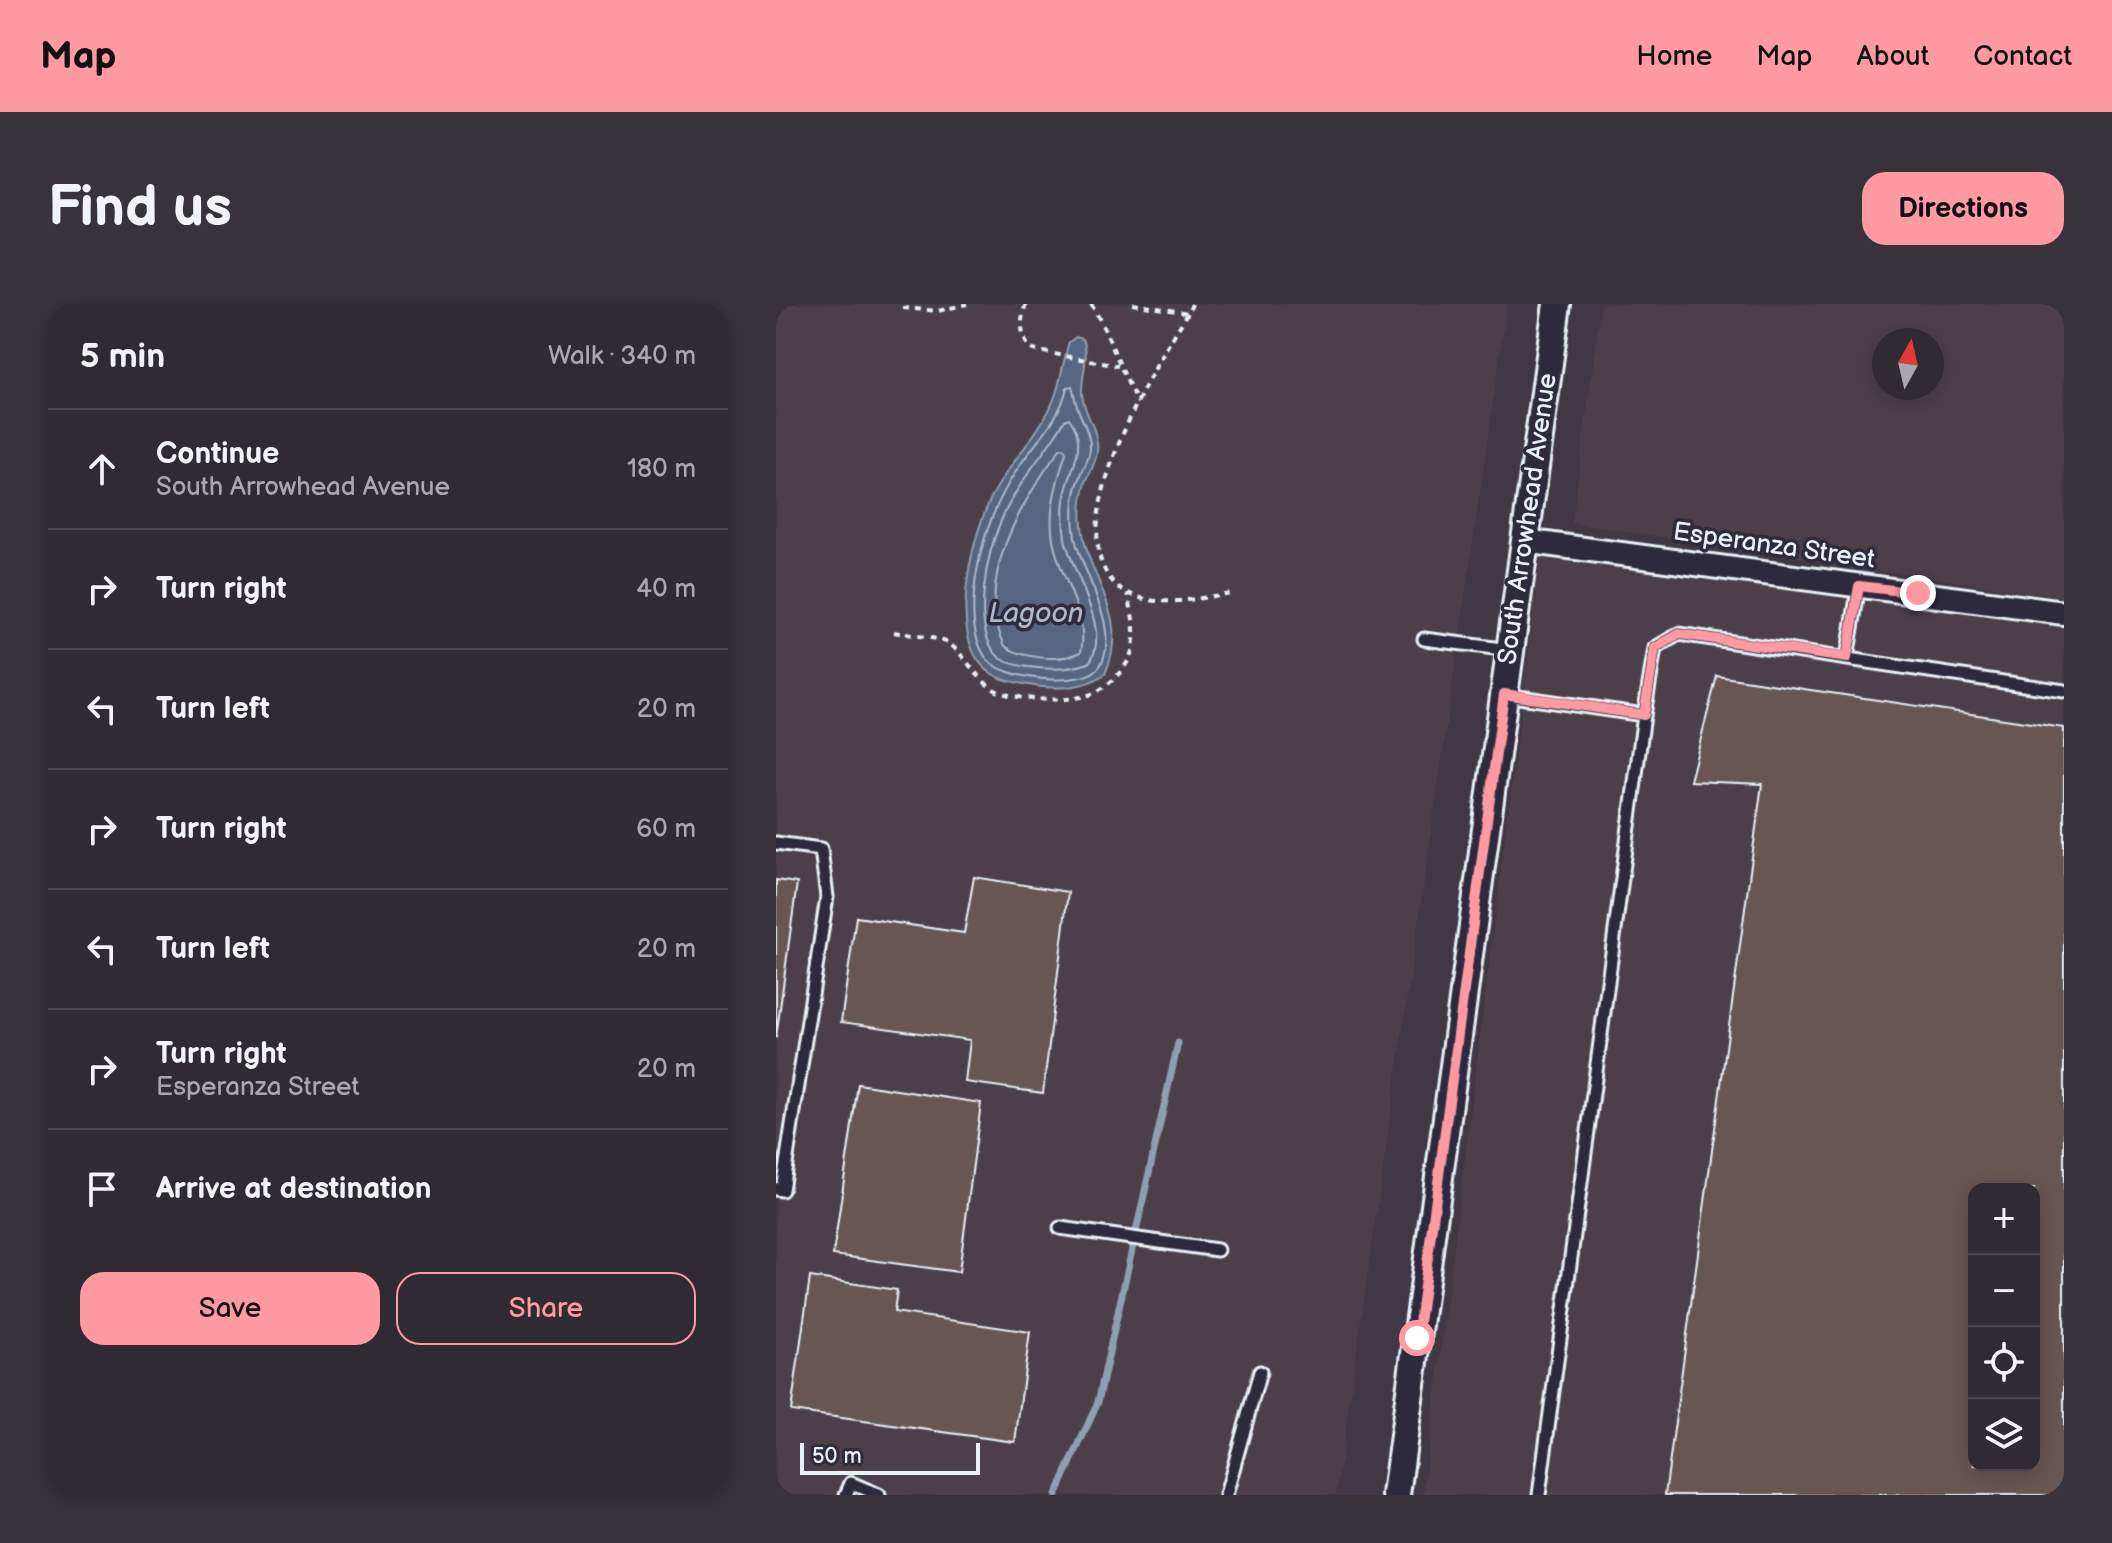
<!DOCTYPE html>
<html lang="en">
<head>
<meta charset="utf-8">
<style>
  :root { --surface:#302a33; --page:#38323b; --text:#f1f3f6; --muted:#a8a7ac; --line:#4b464e; --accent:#ff9aa2 }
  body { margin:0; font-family:"Balsamiq Sans",sans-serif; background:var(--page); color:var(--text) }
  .controls { position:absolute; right:24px; bottom:24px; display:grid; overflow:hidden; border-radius:16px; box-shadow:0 4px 20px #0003 }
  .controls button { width:72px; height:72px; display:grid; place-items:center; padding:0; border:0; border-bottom:2px solid var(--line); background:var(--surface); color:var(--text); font:40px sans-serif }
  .compass { position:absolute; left:1096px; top:24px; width:72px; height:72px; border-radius:50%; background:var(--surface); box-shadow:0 4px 20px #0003; rotate:8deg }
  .scale { position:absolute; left:24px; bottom:20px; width:180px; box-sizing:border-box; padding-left:8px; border:4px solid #e8f1f8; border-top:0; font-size:22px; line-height:28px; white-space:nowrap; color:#e8f1f8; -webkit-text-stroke:6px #2f2a3d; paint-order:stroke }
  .stop { position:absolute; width:24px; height:24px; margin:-18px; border:6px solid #ff9aa2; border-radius:50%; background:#fff }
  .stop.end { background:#ff9aa2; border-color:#fff; box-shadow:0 2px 8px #0008 }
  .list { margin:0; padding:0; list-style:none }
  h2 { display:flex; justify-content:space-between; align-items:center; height:104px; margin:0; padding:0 32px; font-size:34px }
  h2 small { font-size:26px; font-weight:400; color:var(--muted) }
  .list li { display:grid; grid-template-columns:52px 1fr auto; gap:24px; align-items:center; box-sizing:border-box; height:120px; padding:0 32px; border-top:2px solid var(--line) }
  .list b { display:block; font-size:30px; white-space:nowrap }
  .list p { margin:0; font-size:26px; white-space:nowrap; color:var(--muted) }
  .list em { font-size:26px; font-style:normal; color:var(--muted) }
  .actions { display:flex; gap:16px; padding:24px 32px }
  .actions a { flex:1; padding:18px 0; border:2px solid var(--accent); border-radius:24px; text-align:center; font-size:28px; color:var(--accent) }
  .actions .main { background:var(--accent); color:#111 }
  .icon { flex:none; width:44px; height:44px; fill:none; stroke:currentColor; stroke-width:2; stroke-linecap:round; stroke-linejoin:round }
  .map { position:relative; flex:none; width:1288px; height:1191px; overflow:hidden; border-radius:24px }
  header { display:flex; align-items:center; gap:48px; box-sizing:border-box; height:112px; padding:0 40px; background:var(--accent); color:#111 }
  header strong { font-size:38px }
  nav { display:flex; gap:44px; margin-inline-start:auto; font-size:28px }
  .intro { display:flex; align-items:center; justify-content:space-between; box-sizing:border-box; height:192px; padding:0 48px }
  h1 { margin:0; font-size:56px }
  .button { padding:20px 36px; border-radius:24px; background:var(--accent); color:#111; font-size:28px; font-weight:700 }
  main { display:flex; gap:48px; padding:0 48px }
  aside { flex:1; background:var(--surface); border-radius:24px; box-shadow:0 4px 20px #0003 }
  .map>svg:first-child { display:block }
  .built { fill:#4c4149; fill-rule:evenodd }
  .water { fill:#566681; stroke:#909eb1; stroke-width:2 }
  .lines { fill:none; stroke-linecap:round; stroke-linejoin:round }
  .shore { stroke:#aeb9c8; stroke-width:2 }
  .stream { stroke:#909eb1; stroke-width:7 }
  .building { fill:#675755; stroke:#e8f1f8; stroke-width:2; fill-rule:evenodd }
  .service-casing { stroke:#e8f1f8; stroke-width:17 }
  .minor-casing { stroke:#e8f1f8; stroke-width:28 }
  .tertiary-casing { stroke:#e8f1f8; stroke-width:32 }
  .path { stroke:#e8f1f8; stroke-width:4; stroke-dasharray:6 6; stroke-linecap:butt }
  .service { stroke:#2f2a3d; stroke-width:11 }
  .minor { stroke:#2f2a3d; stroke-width:22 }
  .tertiary { stroke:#2f2a3d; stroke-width:26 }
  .route { stroke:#ff9aa2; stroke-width:10 }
  .labels { text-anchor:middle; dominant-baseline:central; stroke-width:7; stroke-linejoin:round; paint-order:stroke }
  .street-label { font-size:26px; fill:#e8f1f8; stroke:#2f2a3d }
  .water-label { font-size:28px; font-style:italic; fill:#aeb9c8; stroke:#2f2a3d }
</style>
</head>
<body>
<header>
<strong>Map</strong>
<nav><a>Home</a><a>Map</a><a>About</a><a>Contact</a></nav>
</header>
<div class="intro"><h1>Find us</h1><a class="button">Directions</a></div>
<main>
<aside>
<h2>5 min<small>Walk · 340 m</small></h2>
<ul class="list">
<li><svg class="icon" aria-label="ahead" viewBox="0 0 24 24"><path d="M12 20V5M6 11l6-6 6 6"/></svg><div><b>Continue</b><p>South Arrowhead Avenue</p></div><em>180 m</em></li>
<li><svg class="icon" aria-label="right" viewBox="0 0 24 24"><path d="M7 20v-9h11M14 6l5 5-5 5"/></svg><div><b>Turn right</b></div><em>40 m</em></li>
<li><svg class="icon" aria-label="left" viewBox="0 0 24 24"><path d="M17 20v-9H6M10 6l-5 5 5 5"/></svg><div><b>Turn left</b></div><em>20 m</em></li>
<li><svg class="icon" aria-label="right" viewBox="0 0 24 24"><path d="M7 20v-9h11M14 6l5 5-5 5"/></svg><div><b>Turn right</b></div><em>60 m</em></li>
<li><svg class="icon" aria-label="left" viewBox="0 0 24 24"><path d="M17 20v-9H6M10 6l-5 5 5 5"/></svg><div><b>Turn left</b></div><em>20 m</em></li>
<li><svg class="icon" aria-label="right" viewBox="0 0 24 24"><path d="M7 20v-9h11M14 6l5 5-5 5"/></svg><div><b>Turn right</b><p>Esperanza Street</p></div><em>20 m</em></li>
<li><svg class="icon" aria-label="arrive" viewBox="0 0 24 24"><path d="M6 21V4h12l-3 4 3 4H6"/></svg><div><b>Arrive at destination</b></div></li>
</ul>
<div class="actions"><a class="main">Save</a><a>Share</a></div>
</aside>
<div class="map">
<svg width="1288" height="1191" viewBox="0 0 1288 1191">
  <rect width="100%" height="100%" fill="#403844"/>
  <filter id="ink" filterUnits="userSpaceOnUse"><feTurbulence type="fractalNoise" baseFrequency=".0125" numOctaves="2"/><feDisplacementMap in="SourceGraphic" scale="16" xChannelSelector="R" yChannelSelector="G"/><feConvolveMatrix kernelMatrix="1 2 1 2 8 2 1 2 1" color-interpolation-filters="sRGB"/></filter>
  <g filter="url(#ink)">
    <g class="built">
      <path d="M0,0h731l-171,1191h-560z"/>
      <path d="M825,0h463v294l-492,-75zM1108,36h48v48h-48z"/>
      <path d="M764,253l524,69v869h-641zM1198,885h60v276h-60z"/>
    </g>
    <path class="water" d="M300,33l7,2c7,17 -2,37 -1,55 2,21 18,37 15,59 -2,11 -7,19 -11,29 -4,14 -6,29 -4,43 4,55 50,87 23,149 -21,15 -51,16 -76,11 -12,-2 -25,-4 -35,-10 -50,-29 -23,-136 -3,-177 16,-31 41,-56 57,-86 12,-21 14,-47 21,-70z"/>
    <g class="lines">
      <g class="shore">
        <path d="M296,82c2,5 2,11 4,17 4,15 15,30 14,46 -1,11 -7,19 -10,29 -8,18 -8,40 -5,60 7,36 47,90 25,128 -14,23 -97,14 -113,-7 -17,-22 -15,-56 -11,-82 6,-41 21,-78 44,-112 17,-25 41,-47 47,-78z"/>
        <path d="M293,114c20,26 2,49 -4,77 -3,13 -2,29 0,43 6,35 48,92 24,125 -20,7 -40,7 -61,4 -11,-2 -25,-4 -33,-14 -23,-30 -8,-98 5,-130 16,-39 44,-68 65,-103z"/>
        <path d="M288,144l2,5c-11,34 -21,67 -9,103 10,33 31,60 24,96 -19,10 -58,7 -76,-6 -33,-65 18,-146 55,-197z"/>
      </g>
      <path class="stream" d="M280,1191l42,-93 80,-359"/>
    </g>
    <g class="building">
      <path d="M941,372l347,52v767h-399l97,-711 -72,-3zM1198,885h60v276h-60z"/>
      <path d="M198,573l94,15 -25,201 -78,-11 5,-42 -129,-18 15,-105 108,16z"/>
      <path d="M0,576l21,3 -21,155z"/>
      <path d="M82,780l123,19 -22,169 -126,-17z"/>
      <path d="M34,973l87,13 -3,22 136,20 -15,110 -224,-31z"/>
    </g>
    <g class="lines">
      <defs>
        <g id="service">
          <path d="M648,335l86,11"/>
          <path d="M1071,354l12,-72"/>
          <path d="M729,391l139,20 -105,780"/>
          <path d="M868,411l11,-67 24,-14 385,57"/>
          <path d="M0,539l45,6 6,48 -45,293 -6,-1"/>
          <path d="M284,924l157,22"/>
          <path d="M70,1191l5,-12 28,12"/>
          <path d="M450,1191l34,-123"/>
        </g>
        <path id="minor" d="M748,237l540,72"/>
        <path id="tertiary" d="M620,1191l161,-1191"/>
      </defs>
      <use href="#service" class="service-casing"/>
      <use href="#minor" class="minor-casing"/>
      <use href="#tertiary" class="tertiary-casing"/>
      <g class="path">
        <path d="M250,0c-6,15 -7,35 7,46l85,16"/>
        <path d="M315,0c19,32 29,66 47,99"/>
        <path d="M357,0l55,9 4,-9"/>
        <path d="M127,4l35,3 29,-7"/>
        <path d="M412,9c-33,51 -144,237 -60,280 32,16 70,5 103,0"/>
        <path d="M118,328c13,3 43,5 54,11 16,10 29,38 49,48 21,10 75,12 97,2 13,-6 28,-20 35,-34 10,-21 3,-45 -1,-66"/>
      </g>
      <use href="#service" class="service"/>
      <use href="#minor" class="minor"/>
      <use href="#tertiary" class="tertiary"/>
    </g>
  </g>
  <g class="lines" filter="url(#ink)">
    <path class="route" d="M641,1034l87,-644 140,21 11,-67 24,-14 168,24 12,-72 59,7"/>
  </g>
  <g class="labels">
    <g class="street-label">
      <text transform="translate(752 215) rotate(-82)">South Arrowhead Avenue</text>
      <text transform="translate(998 242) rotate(8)">Esperanza Street</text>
    </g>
    <g class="water-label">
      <text x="260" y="309">Lagoon</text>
    </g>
  </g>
</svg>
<div class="controls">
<button>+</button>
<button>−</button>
<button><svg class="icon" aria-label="locate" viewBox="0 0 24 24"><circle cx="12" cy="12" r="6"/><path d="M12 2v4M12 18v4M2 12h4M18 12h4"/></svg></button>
<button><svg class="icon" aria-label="layers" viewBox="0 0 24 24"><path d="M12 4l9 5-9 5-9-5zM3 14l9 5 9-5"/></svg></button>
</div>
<svg class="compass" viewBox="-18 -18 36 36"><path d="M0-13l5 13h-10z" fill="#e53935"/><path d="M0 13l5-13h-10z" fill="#a8a7ac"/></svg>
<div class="scale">50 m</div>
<div class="stop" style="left:641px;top:1034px"></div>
<div class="stop end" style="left:1142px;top:289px"></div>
</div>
</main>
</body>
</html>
